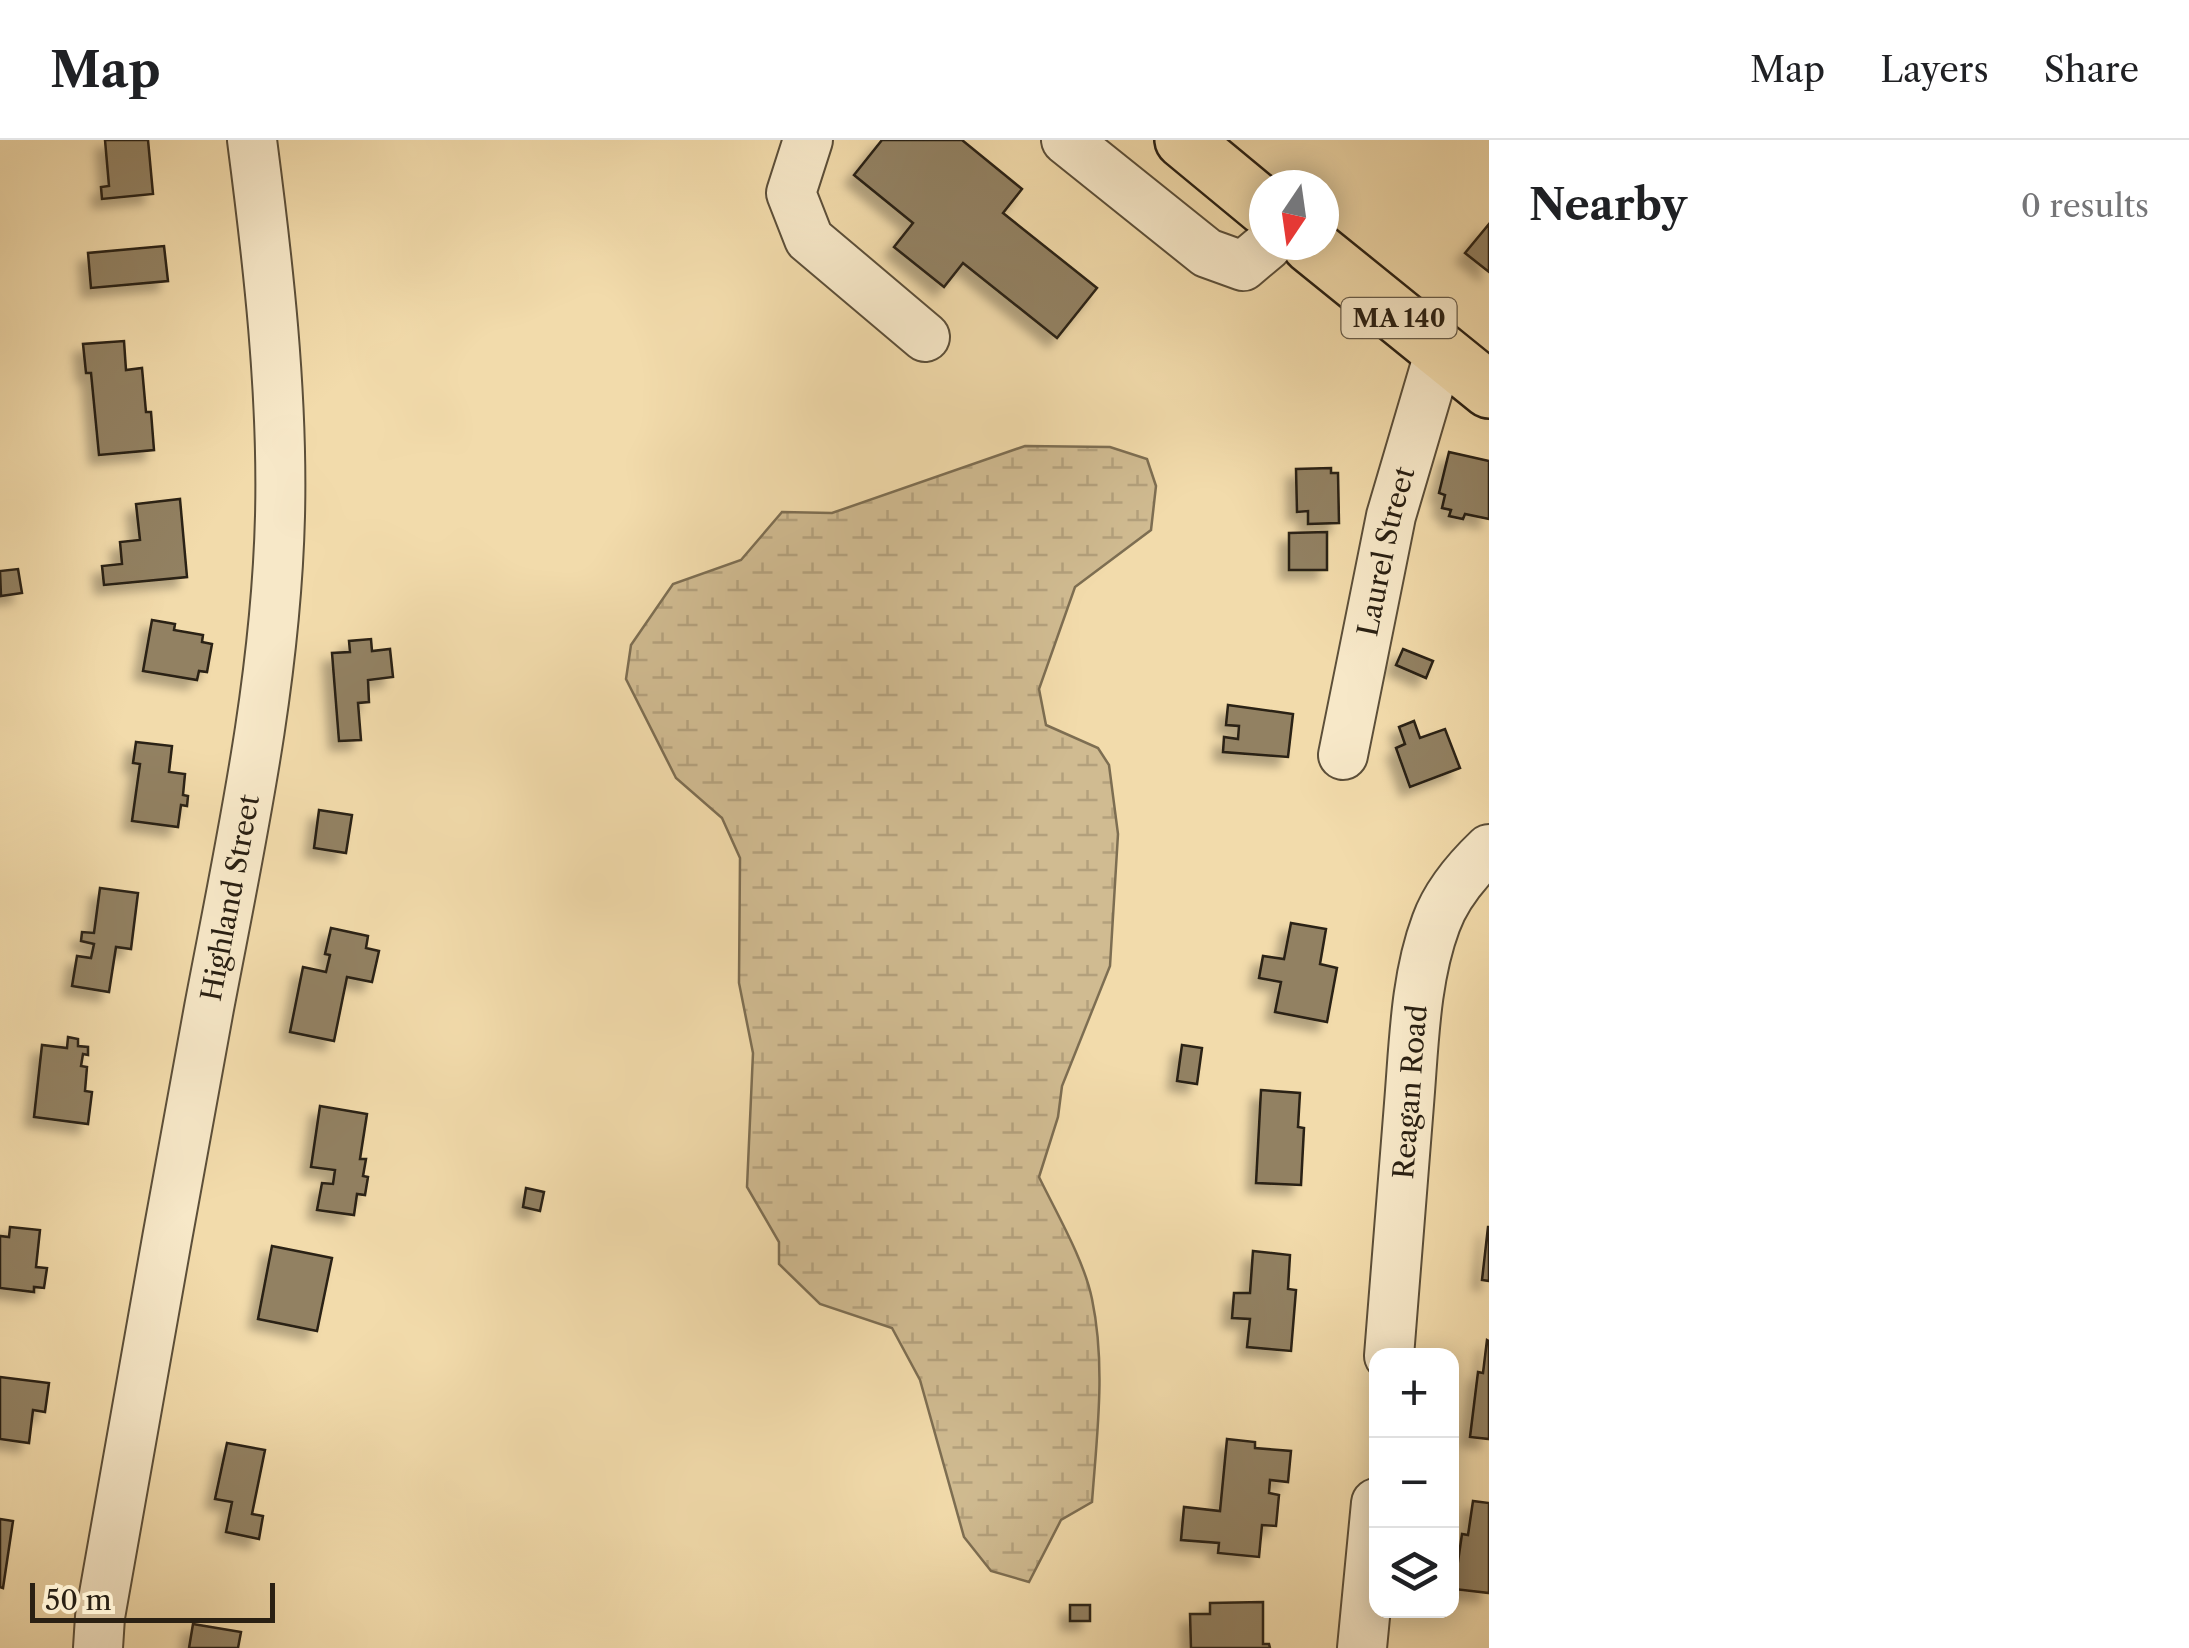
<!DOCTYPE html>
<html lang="en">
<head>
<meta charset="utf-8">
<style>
  :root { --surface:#fff; --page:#f2f2f2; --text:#202124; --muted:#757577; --line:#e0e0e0 }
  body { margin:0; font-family:"Libre Caslon Text",serif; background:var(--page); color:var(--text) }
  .controls { position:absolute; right:30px; bottom:30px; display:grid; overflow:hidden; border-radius:20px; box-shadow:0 5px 25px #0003 }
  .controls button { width:90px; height:90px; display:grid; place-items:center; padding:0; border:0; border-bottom:2px solid var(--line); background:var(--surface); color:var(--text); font:50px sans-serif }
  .compass { position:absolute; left:1249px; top:30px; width:90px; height:90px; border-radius:50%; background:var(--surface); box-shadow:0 5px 25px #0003; rotate:193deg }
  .scale { position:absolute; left:30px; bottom:25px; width:245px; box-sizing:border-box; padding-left:10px; border:5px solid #2a2013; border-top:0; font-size:28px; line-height:35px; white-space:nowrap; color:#2a2013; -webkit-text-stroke:8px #f7e8c8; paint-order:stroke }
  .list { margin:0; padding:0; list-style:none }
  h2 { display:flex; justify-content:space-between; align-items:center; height:130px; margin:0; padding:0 40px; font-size:42px }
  h2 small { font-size:32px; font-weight:400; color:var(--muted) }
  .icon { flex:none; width:55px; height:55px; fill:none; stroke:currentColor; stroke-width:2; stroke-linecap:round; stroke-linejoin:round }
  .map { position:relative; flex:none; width:1489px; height:1508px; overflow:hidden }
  header { display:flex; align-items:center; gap:60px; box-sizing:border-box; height:140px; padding:0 50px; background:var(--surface); border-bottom:2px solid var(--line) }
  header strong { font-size:48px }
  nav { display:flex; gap:55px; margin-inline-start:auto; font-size:35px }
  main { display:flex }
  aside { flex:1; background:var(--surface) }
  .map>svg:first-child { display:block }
  .wetland { fill:url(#wetland-marsh); stroke:#7d6e52; stroke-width:2.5 }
  .building { fill:#928162; stroke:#2a2013; stroke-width:2.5; filter:url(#shadow) }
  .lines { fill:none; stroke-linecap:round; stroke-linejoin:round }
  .minor-casing { stroke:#5c4f39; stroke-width:52 }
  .major-casing { stroke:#2a2013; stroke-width:60 }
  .minor { stroke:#f7e8c8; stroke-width:48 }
  .major { stroke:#f2dbab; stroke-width:55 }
  .labels { text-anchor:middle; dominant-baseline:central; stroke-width:8; stroke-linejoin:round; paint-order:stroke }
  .shield { fill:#f7e8c8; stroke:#685c49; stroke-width:2.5 }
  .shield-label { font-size:25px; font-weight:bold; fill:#2a2013 }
  .street-label { font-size:28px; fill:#2a2013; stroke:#f7e8c8 }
</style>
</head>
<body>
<header>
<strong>Map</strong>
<nav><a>Map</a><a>Layers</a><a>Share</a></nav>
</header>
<main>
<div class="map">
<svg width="1489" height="1508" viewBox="0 0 1489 1508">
  <defs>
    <pattern id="wetland-marsh" width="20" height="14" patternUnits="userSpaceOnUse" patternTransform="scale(2.5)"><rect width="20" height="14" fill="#d0bb91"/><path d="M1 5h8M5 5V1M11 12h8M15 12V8" fill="none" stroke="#b3a07c"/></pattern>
    <filter id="shadow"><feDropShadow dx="-9" dy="9" stdDeviation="5" flood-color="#0004"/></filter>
  </defs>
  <rect width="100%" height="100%" fill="#f2dbab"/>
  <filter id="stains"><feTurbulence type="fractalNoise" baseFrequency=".002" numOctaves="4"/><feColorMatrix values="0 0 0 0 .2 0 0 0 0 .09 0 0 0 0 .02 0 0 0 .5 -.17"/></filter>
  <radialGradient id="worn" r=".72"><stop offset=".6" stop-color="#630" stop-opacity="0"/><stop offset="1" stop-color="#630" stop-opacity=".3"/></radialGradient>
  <path class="wetland" d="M1025,306l85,1 37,12 9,27 -5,44 -76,57 -36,102 7,36 52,23 11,17 9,69 -8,132 -48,120 -4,31 -19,60c18,37 45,83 53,122 14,67 5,135 0,203l-31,18 -32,62 -38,-11 -27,-34 -44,-157 -28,-52 -72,-24 -41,-40v-22l-32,-55 6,-134 -14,-70 1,-125 -18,-40 -46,-40 -50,-99 5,-34 42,-61 68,-24 41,-48 50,1z"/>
  <g class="building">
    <path d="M105,0h43l5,54 -51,5 -1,-12 8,-1z"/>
    <path d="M882,0h80l60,49 -19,24 94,75 -40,50 -94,-75 -19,24 -50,-40 19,-24 -59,-48z"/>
    <path d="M1489,84v48l-24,-19z"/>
    <path d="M164,106l4,35 -77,7 -3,-35z"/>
    <path d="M124,201l2,29 16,-2 4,44h5l3,38 -55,5 -8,-82h-5l-3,-29z"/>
    <path d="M1449,312l40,9v58l-24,-5 -2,5 -14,-3 2,-6 -9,-2 3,-13 -6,-2z"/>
    <path d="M1331,328v5h7l1,50 -31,1v-13l-11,1 -1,-43z"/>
    <path d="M180,359l7,78 -83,8 -2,-19 20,-2 -2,-22 20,-2 -4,-36z"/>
    <path d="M1327,392v38h-38v-37z"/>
    <path d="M18,429l4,24 -21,3 -1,-25z"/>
    <path d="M152,480l23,4 -1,6 29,5 -1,7 10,2 -5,28 -8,-1 -2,9 -54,-9z"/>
    <path d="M371,499l1,12 18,-2 3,28 -25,3 1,22 -11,1 3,37 -22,1 -7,-88 18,-1 -1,-11z"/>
    <path d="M1403,509l30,12 -7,17 -30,-13z"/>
    <path d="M1228,565l65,9 -5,43 -65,-5 1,-15 14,2 1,-13 -13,-1z"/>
    <path d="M1414,581l6,17 25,-9 15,39 -50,19 -14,-39 9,-4 -6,-17z"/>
    <path d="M136,602l36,4 -3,26 16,2 -2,21 5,1 -1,10 -6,-1 -3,22 -46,-6 8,-57 -7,-1z"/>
    <path d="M319,670l33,5 -6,38 -32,-5z"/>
    <path d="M100,748l38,5 -7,56 -15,-2 -7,45 -37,-6 5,-30 14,2 3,-14 -13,-3 1,-9 12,1z"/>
    <path d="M1291,783l35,6 -6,35 17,4 -10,54 -52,-10 6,-30 -22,-4 4,-22 21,3z"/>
    <path d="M331,788l37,8 -2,12 13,3 -7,31 -25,-5 -13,64 -44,-9 13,-65 23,5 4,-17 -5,-1z"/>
    <path d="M68,897l10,2v7l10,1v8l-5,-1 -2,12 6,1 -2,24 7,1 -4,32 -54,-7 8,-72 25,3z"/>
    <path d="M1182,905l20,3 -5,36 -20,-3z"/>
    <path d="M1261,950l39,3 -2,34 6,1 -3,57 -45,-2z"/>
    <path d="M320,966l47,8 -7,45h6l-3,17 5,1 -3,18 -8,-1 -3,21 -37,-5 5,-27 11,1 2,-14 -24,-3z"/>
    <path d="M526,1048l18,4 -4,19 -17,-4z"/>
    <path d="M10,1087l30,3 -4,37 11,1 -3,20 -10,-1v5l-34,-4v-52l9,1z"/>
    <path d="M1488,1087h1v54l-7,-1z"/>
    <path d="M272,1106l60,12 -15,73 -59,-12z"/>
    <path d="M1253,1111l37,4 -2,34 8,1 -5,61 -44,-4 3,-28 -18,-1 2,-25h16z"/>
    <path d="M1487,1200l2,1v98l-19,-2 8,-65 5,1z"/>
    <path d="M0,1237l49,6 -4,29 -12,-2 -4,33 -29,-4z"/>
    <path d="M1227,1299l28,3v6l36,3 -3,31 -18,-2 -1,13 10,2 -3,31 -14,-1 -3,32 -41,-4 1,-10 -38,-3 3,-33 36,4z"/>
    <path d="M227,1303l38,7 -13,64 11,2 -4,23 -33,-7 6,-30 -17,-3z"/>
    <path d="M1473,1361l16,2v90l-35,-4 8,-55 6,1z"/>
    <path d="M0,1379l13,2 -10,67 -3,-1z"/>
    <path d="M1263,1462v42h6l1,4h-79l-1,-34h20v-11z"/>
    <rect x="1070" y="1465" width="20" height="16"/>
    <path d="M193,1484l48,8 -3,16h-49z"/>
  </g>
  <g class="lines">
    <defs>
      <g id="minor">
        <path d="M808,0l-17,53 18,46 116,98"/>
        <path d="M1066,0l141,113 36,13 25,-21"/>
        <path id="s1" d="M1343,615l48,-239 49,-166"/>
        <path id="s2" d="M1389,1216c7,-84 13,-168 20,-252 5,-60 6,-125 27,-181 10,-28 32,-54 53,-74"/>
        <path id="s3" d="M98,1508l2,-31c35,-204 72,-406 109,-609 31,-163 67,-326 71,-492 3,-123 -12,-254 -28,-376"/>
        <path d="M1362,1508l14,-145"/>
      </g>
      <g id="major">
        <path d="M1183,0l81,67"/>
        <path d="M1310,105l179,145"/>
      </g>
    </defs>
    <use href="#minor" class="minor-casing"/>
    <use href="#major" class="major-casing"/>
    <use href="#minor" class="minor"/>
    <use href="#major" class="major"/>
  </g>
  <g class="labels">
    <rect class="shield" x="1341.5" y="158" width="115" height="40" rx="8"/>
    <g class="shield-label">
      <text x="1399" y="178">MA 140</text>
    </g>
    <g class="street-label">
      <text stroke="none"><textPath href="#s1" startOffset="208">Laurel Street</textPath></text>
      <text stroke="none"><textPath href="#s3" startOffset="762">Highland Street</textPath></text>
      <text stroke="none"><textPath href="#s2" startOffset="265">Reagan Road</textPath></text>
    </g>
  </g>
  <rect width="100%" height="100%" filter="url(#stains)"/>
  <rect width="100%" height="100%" fill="url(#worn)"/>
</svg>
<div class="controls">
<button>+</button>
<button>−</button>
<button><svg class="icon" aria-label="layers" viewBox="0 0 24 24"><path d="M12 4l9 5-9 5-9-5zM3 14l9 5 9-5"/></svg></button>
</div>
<svg class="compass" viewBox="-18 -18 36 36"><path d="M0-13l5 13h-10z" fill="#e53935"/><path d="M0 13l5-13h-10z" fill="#757577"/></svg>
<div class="scale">50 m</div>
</div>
<aside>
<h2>Nearby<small>0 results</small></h2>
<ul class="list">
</ul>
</aside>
</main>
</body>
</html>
